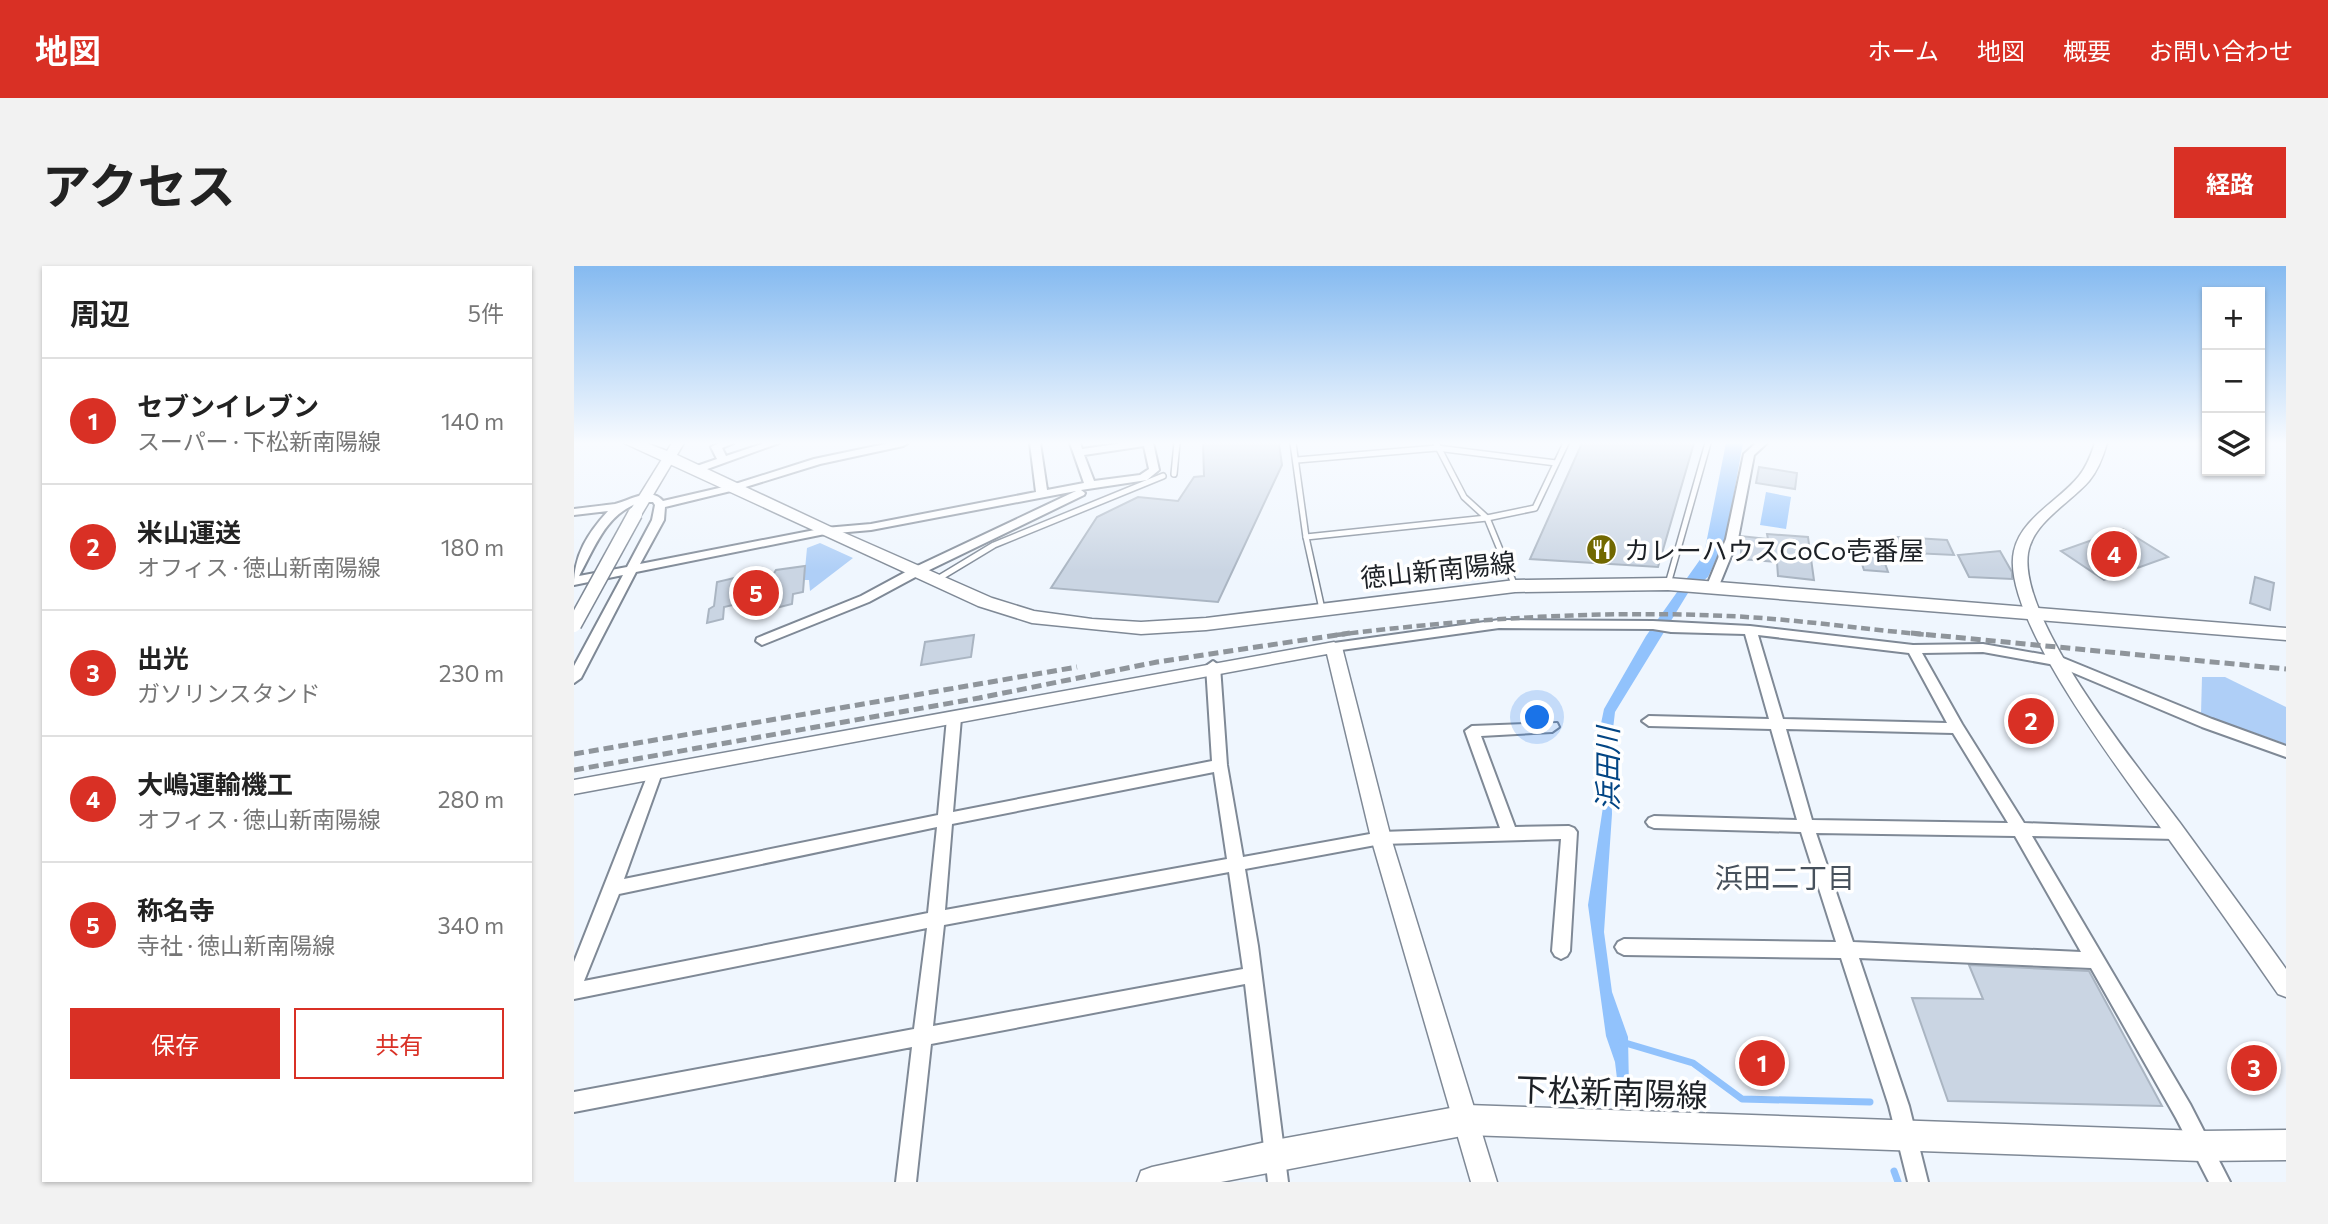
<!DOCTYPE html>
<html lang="ja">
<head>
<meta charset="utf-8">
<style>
  :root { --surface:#fff; --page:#f2f2f2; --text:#222; --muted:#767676; --line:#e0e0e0; --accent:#d93025 }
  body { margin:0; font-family:Commissioner,"Noto Sans JP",sans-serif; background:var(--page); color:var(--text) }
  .controls { position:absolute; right:21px; top:21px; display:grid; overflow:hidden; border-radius:0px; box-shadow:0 2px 5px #0004 }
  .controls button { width:63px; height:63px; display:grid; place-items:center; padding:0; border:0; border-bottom:2px solid var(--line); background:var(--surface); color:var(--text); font:35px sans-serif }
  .you { position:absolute; left:964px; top:452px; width:24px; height:24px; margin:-18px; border:5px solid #fff; border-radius:50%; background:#1a73e8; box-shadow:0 0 0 10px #1a73e833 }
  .badge { display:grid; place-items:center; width:46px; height:46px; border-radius:50%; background:var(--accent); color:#fff; font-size:23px; font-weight:700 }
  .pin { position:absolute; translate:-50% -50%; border:4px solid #fff; box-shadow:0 2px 7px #0006 }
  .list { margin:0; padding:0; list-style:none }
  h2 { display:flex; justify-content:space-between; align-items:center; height:91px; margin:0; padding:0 28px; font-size:30px }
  h2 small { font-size:23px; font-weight:400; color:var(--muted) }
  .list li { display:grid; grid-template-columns:46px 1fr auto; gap:21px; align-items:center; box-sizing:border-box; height:126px; padding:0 28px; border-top:2px solid var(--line) }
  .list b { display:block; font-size:26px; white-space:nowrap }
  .list p { margin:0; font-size:23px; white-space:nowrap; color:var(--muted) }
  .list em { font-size:23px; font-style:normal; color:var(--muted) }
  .actions { display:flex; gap:14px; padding:21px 28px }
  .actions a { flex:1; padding:16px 0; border:2px solid var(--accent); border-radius:0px; text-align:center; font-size:24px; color:var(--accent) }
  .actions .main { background:var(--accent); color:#fff }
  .icon { flex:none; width:38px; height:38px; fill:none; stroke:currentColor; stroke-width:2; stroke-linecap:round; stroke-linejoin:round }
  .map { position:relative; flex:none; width:1712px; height:916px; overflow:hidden; border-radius:0px }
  header { display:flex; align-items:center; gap:42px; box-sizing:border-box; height:98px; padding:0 35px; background:var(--accent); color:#fff }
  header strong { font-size:33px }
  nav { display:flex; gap:38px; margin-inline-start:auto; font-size:24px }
  .intro { display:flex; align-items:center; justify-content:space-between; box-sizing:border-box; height:168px; padding:0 42px }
  h1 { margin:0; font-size:49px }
  .button { padding:18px 32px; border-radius:0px; background:var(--accent); color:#fff; font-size:24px; font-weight:700 }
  main { display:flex; gap:42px; padding:0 42px }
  aside { flex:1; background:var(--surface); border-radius:0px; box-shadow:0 2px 5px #0004 }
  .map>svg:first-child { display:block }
  .green { fill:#afcff7 }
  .water { fill:#91c2fc }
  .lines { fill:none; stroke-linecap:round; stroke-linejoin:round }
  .stream { stroke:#91c2fc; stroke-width:7 }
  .building { fill:#cad5e3; stroke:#aab5c2; stroke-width:2 }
  .service-casing { stroke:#7f8996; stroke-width:8 }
  .minor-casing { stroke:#7f8996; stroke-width:4 }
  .tertiary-casing { stroke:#7f8996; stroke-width:3 }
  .secondary-casing { stroke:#7f8996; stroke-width:3 }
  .service { stroke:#fff; stroke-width:5 }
  .minor { fill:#fff; fill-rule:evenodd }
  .tertiary { fill:#fff; fill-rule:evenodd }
  .secondary { fill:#fff; fill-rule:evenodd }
  .rail-far1 { stroke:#8f959b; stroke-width:4.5; stroke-dasharray:9 4.5; stroke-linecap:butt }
  .rail { stroke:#8f959b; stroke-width:5; stroke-dasharray:10 5; stroke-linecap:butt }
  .tertiary-bridge-casing { stroke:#7f8996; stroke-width:17; stroke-linecap:butt }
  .tertiary-bridge { stroke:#fff; stroke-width:14 }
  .labels { text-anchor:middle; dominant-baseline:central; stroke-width:7; stroke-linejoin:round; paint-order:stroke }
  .poi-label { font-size:26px; fill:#1d2126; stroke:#fff; text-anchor:start }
  .street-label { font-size:26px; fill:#1d2126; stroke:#fff }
  .water-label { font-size:28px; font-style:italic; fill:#024584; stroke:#fff }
  .neighbourhood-label { font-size:28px; fill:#47515c; stroke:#fff }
  .near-street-label { font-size:32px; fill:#1d2126; stroke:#fff }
</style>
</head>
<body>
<header>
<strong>地図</strong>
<nav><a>ホーム</a><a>地図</a><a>概要</a><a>お問い合わせ</a></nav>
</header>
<div class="intro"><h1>アクセス</h1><a class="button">経路</a></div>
<main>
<aside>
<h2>周辺<small>5件</small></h2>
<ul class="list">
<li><span class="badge">1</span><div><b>セブンイレブン</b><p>スーパー · 下松新南陽線</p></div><em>140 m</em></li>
<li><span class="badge">2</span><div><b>米山運送</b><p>オフィス · 徳山新南陽線</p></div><em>180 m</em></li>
<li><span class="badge">3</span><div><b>出光</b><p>ガソリンスタンド</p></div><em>230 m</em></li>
<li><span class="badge">4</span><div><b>大嶋運輸機工</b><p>オフィス · 徳山新南陽線</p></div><em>280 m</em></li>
<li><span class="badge">5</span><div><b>称名寺</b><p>寺社 · 徳山新南陽線</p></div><em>340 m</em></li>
</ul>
<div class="actions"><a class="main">保存</a><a>共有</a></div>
</aside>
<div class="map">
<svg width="1712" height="916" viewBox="0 0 1712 916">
  <rect width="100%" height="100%" fill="#eff6fe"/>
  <g class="green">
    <path d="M246,277l33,15 -43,33 -1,-11h-5l3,-32z"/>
    <path d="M1628,411h23l61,30v37l-85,-30z"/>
  </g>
  <g class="water">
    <path d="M1152,177h17l-17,95 -18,39 -20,16 -73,119 -4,34 1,68 -8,118 8,60 16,45 1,51 -11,-1 -3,-25 -9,-26 -18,-131 15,-98 -5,-24 2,-19 -3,-21 7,-34 42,-73 58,-82z"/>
    <path d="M1192,226l25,5 -5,32 -26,-4z"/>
  </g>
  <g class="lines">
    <g class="stream">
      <path d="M1048,776l71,21 49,36 128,3"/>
      <path d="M1320,905l4,11"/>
    </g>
  </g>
  <g class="building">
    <path d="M629,177h76l3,22 -64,137 -167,-14 46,-71 41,-20 40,4 16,-24 10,-1z"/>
    <path d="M1008,177h112l-36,124 -128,-8z"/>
    <path d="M1185,201l38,6 -2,16 -39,-6z"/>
    <path d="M1549,263l45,28 -64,23 -43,-29z"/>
    <path d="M1193,268l41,3 6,43 -36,-4 -1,-14 -36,-3v-23l27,3z"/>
    <path d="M1324,271l49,3 7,15 -41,-2v4l-31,-2 6,17 -24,-2 -10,-30 47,3z"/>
    <path d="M1426,285l12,21v7l-43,-2 -11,-22z"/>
    <path d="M231,300l-2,26 -10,2 -1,10 -28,7v-10l-9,2 21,-33z"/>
    <path d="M177,308l-1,27 -26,6 -1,12 -16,4 2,-14 5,-3 3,-24z"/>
    <path d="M1681,311l19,6 -4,27 -20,-7z"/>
    <path d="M400,369l-3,22 -50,8 4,-23z"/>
    <path d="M1436,448h32l10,14 -33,1z"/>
    <path d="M1395,699l120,6 73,135 -214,-5 -36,-103 71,1z"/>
  </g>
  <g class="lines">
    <defs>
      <g id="service">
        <path d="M719,177l13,94 16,72"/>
        <path d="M862,177l28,54 23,21 28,68"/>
        <path d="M723,194l140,-12 119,15"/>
        <path d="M600,208l3,-31"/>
        <path d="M732,271l181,-19 48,-10 31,-65"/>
        <path d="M362,314l58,-35 169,-69"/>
        <path d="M1094,318l40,-141"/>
      </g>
      <g id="minor">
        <path d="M145,177h15l-12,5 4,8 39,-13h14l-80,29h-8v-4l26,-9 -6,-12z"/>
        <path d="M316,177h18l-5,3 -83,18 -81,25 -74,18 -1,13 -24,44 185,-36 46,-4 165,-32 -6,-49h10l7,47 37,-7 -14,-40h10l2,6 42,-6h29l6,27 -12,10 -66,10 4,3 -1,2 -163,79 -52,28 -107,43 -6,-4 1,-3 104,-42 52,-28 163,-77 -205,39 -46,4 -189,38 -55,106 -7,5v-17l49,-91 -49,10c0,-30 14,-52 34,-74l-34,4v-6c13,-2 27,-3 41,-5 13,-3 36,-18 48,-3l69,-16 82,-26zM570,180l5,23 -9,6 -46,6 -10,-26zM67,236h12l2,3 -3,15 -25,47 -48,9c16,-29 27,-63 62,-74z"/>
        <path d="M1182,177h11l-13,12 -16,84 -20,49 -2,3h-8l-2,-3 20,-49 18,-85z"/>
        <path d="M925,354l154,1 97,5 163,19 70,-1 80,14 149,61 74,27v11l-84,-30 -147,-62 -72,-13 -61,1 40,71 62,99 157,6 3,4 -3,4 -5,2 -144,-3 158,268 40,78h-21l-33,-64 -85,-150 -232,-10 50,148 19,76h-20l-19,-76 -48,-148 -217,-3 -6,-3 -3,-5 3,-5 6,-3 212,3 -35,-110 -147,-4 -5,-2 -3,-4 3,-4 5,-2 143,4 -26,-91 -122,-3 -7,-5 7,-5 120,3 -24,-85 -74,-2 -18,-3 -154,-1 -165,23 -6,-4 6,-4zM1184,369l151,18 38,70 -164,-4zM1212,463l167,4 55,90 -196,-3zM1242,567l199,3 66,116 -228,-10z"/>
        <path d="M639,395l7,5 7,99 16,92 138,-25 119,-4 -35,-97 7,-5 85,-3 2,4 -7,5 -71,4 34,91 54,-1 5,2 3,4 -7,119 -3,5 -6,3 -6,-3 -3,-5 9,-112 -180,5 -136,25 13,77 30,236h-20l-23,-198 -314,60 -15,138h-20l16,-135 -338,65v-20l340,-63 13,-101 -353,71v-37l76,-193h10l2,4 -38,106 314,-64 9,-97 7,-5 7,5 -8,94 259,-51 -6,-95zM640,506l13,87 -282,51 7,-86zM363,561l-9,86 -344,68 35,-87zM655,606l14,97 -310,57 11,-101z"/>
      </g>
      <g id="tertiary">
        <path d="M98,177h12l-44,74h-10l-2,-3z"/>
        <path d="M1521,177h12c-4,14 -9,27 -18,38 -19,22 -56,41 -61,72 -10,68 111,215 152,270 35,48 71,97 106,146v28l-8,-3c-35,-51 -71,-102 -107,-152 -39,-56 -172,-224 -157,-291 7,-33 45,-50 65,-75 8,-10 12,-21 16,-33z"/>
        <path d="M760,376l8,5 49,191 106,344h-26l-100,-344 -44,-184 -753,140v-14z"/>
      </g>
      <g id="secondary">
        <path d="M50,177h22l29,11 156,73 161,71 42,13 58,8 49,3 65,-4 309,-38 153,-2 618,50v12l-618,-50 -153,2 -309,38 -65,4 -109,-11 -54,-17z"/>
        <path d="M893,839l734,26 85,-1v30l-85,1 -734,-26 -246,47h-84l4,-11 11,-4 123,-27z"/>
      </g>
    </defs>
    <use href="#service" class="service-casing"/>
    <use href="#minor" class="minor-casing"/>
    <use href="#tertiary" class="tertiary-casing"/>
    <use href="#secondary" class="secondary-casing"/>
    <use href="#service" class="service"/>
    <use href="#minor" class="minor"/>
    <use href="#tertiary" class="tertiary"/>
    <use href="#secondary" class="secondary"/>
    <path class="rail-far1" d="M762,369c130,-16 261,-25 392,-19 67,3 134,13 201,19"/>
    <g class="rail">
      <path d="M1337,367l375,36"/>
      <path d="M0,488l503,-87"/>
      <path d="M0,504l405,-72 178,-36 193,-29"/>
    </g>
    <defs>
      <path id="tertiary-bridge" d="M0,359l61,-111"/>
    </defs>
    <use href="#tertiary-bridge" class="tertiary-bridge-casing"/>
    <use href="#tertiary-bridge" class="tertiary-bridge"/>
  </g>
  <linearGradient id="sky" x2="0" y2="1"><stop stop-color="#85baf0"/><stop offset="0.58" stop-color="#f8fbff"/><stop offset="1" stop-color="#f8fbff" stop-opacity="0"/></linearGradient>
  <rect width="1712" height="305" fill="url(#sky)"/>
  <defs>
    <symbol id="restaurant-disc" viewBox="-11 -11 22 22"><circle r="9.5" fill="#716800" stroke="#fff"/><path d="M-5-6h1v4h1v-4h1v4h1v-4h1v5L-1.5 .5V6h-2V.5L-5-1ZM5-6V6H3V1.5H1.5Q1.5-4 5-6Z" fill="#fff"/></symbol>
  </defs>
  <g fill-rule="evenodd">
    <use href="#restaurant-disc" x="1010" y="266" width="35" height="35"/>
  </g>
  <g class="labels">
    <g class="poi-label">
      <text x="1050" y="283">カレーハウスCoCo壱番屋</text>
    </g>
    <g class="street-label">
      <text transform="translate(864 303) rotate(-6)">徳山新南陽線</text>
    </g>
    <g class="water-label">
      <text transform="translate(1033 503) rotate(-90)">浜田川</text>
    </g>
    <g class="neighbourhood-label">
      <text x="1211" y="611">浜田二丁目</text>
    </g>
    <g class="near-street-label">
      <text transform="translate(1038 825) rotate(2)">下松新南陽線</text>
    </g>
  </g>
</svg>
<div class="controls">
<button>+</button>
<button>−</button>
<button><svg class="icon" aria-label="layers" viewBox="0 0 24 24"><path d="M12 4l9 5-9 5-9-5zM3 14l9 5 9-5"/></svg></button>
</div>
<div class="you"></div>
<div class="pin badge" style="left:1188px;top:797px">1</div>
<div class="pin badge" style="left:1457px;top:455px">2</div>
<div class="pin badge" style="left:1680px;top:802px">3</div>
<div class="pin badge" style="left:1540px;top:288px">4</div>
<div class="pin badge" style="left:182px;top:327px">5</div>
</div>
</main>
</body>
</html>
